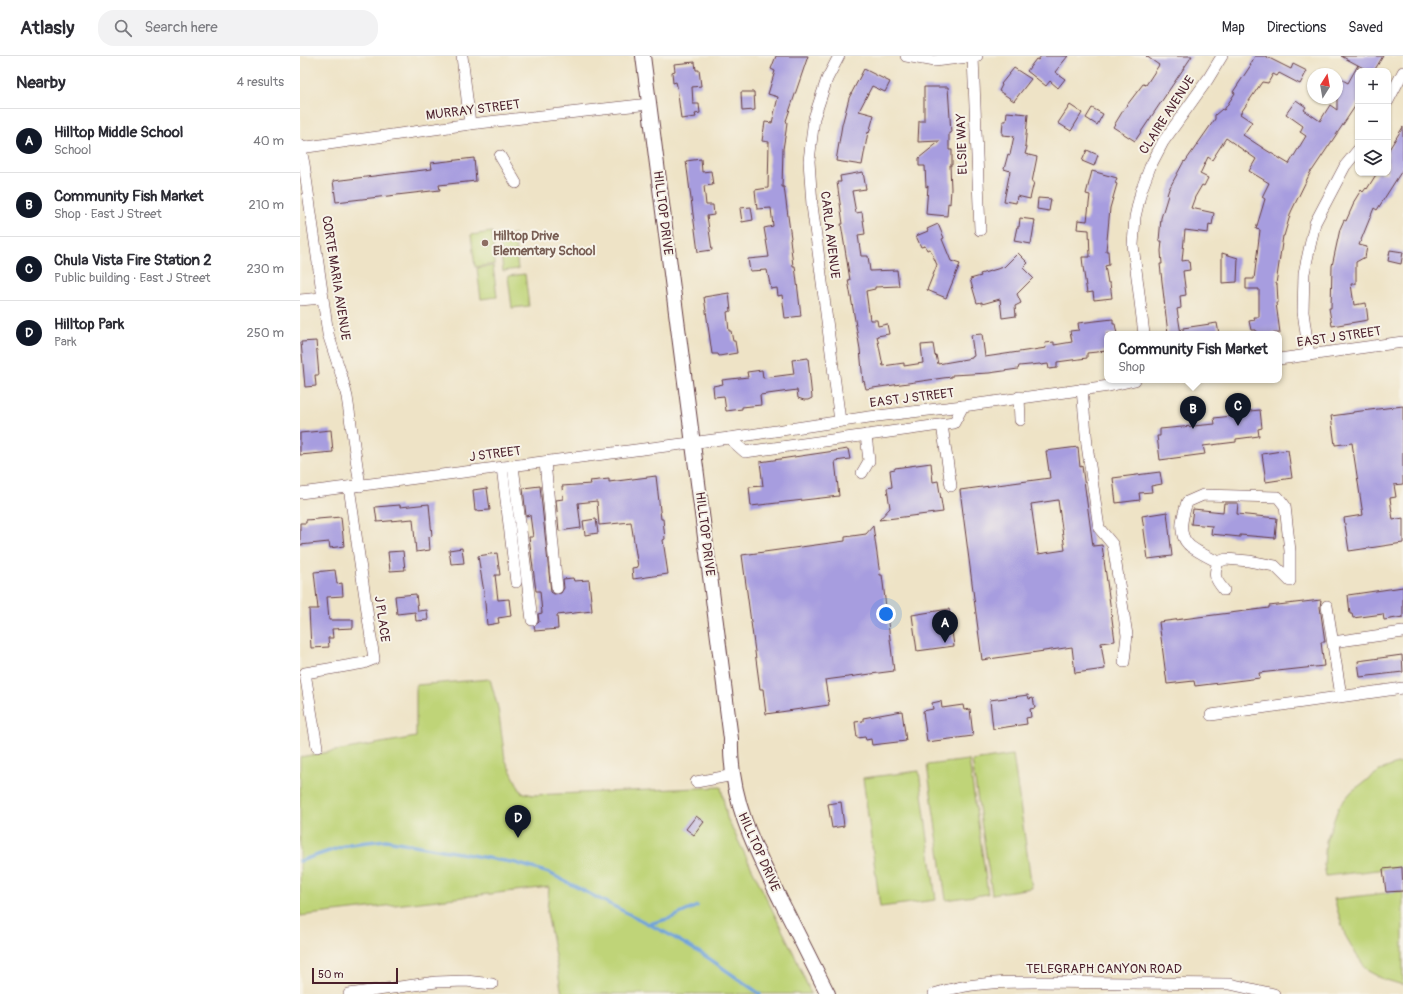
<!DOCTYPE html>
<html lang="en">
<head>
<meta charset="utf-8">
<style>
  :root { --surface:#fff; --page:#f2f2f3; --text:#2b2b33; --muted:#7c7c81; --line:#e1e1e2; --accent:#111827 }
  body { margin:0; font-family:Pangolin,sans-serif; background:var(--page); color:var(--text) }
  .controls { position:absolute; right:12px; top:12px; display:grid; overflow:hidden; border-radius:8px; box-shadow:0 1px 3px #0004 }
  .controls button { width:36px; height:36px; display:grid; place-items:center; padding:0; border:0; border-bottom:1px solid var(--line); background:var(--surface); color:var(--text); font:20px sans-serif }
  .compass { position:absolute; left:1007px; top:12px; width:36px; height:36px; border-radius:50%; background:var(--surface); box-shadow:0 1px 3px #0004; rotate:11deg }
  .scale { position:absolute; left:12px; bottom:10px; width:86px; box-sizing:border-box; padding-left:4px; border:2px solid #4a1f2b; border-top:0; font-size:11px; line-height:14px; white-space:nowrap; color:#4a1f2b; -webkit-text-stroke:3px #f7f3e8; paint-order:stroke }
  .you { position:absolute; left:586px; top:558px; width:14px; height:14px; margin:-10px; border:3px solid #fff; border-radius:50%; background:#1a73e8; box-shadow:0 0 0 6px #1a73e833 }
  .badge { display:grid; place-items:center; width:26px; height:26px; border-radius:50%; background:var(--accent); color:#fff; font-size:13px; font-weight:700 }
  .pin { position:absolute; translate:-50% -33px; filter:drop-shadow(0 1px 2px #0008) }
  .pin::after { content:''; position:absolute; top:21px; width:14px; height:12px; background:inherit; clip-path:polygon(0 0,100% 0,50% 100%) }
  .popup { position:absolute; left:804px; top:275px; width:178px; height:52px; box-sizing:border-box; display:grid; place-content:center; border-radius:8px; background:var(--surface); filter:drop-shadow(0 1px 3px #0005); font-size:13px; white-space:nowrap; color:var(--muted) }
  .popup b { font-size:15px; color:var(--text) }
  .popup::after { content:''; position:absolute; left:50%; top:100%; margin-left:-8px; border:8px solid transparent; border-top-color:var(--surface) }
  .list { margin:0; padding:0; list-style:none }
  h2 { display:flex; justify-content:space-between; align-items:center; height:52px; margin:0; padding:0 16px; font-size:17px }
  h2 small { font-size:13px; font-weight:400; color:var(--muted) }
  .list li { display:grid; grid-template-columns:26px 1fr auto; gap:12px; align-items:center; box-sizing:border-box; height:64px; padding:0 16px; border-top:1px solid var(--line) }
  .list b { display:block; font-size:15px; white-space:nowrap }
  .list p { margin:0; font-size:13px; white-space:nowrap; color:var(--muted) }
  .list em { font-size:13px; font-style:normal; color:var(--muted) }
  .icon { flex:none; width:22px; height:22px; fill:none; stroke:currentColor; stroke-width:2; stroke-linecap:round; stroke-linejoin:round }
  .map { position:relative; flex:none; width:1103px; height:938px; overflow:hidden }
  header { display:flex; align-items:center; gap:24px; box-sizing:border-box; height:56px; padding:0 20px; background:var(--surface); border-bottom:1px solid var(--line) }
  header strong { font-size:19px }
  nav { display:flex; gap:22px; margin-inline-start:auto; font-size:14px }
  .search { width:280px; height:36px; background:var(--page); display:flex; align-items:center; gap:10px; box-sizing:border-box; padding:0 14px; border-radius:16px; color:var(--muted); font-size:15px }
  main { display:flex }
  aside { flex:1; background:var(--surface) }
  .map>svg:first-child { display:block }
  .green { fill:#bfd478; stroke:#847a52 }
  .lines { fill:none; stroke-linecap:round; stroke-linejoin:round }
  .stream { stroke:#6fa3db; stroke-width:3.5 }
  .building { fill:#a79ddf; fill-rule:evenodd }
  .minor-casing { stroke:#633c42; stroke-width:12 }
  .major-casing { stroke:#633c42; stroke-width:16 }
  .minor { stroke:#fff; stroke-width:11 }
  .major { stroke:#fff; stroke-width:14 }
  .education-dot { fill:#8d6e63; stroke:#f7f3e8; stroke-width:1.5 }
  .labels { text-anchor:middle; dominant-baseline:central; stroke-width:4; stroke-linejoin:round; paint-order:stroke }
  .street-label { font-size:13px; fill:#4a1f2b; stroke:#f7f3e8 }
  .education-label { font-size:13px; font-weight:bold; fill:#785e54; stroke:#f7f3e8; text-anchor:start }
</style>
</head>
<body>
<header>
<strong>Atlasly</strong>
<div class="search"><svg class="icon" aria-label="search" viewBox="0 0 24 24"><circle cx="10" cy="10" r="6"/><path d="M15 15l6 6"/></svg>Search here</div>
<nav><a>Map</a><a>Directions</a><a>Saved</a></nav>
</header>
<main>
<aside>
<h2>Nearby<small>4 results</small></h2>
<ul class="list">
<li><span class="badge">A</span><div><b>Hilltop Middle School</b><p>School</p></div><em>40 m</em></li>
<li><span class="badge">B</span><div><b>Community Fish Market</b><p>Shop · East J Street</p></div><em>210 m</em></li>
<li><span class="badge">C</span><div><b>Chula Vista Fire Station 2</b><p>Public building · East J Street</p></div><em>230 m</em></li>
<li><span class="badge">D</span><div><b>Hilltop Park</b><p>Park</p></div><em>250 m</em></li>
</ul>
</aside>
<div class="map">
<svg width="1103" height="938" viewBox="0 0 1103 938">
  <rect width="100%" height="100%" fill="#f7f3e8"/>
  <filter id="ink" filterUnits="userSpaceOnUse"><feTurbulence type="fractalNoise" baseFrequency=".025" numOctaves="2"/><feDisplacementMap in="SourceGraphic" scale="8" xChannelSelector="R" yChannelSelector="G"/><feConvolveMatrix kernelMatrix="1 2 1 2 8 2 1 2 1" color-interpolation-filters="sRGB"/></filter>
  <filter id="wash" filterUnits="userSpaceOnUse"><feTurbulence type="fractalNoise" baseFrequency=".012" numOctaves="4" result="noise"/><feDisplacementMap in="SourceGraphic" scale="16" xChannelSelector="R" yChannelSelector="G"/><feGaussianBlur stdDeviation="0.9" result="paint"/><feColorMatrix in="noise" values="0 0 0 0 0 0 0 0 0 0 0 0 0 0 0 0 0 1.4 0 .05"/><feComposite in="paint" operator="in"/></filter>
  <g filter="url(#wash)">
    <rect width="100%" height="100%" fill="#eee3c6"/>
    <g class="green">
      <path d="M192,176l3,32 -20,3 -4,-32z"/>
      <path d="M214,178l4,35 -15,2 -4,-35z"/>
      <path d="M193,210l4,31 -16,2 -4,-31z"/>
      <path d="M225,218l4,32 -17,2 -4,-32z"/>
      <path d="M190,623l8,29 7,51 16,33 12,3 188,-8 6,31 67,136 17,40h-249l-15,-82 2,-25 -249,29v-159l116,-20v-52z"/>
      <path d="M713,699l19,133 -40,6 -20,-133z"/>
      <path d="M669,704l19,134 -42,6 -19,-135z"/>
      <path d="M1103,707v104l-77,9 -2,-11 2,-24 13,-35 13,-15 29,-21 16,-6z"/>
      <path d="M619,715l17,129 -56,7 -17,-129z"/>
      <path d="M1103,835v94l-20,-6 -15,-8 -11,-15 -12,-21 -11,-36z"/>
    </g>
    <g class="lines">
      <g class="stream">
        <path d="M0,805l50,-17 36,-4 130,23 33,10 119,61 39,23 53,37"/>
        <path d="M349,868l22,-6 26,-12"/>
      </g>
    </g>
    <g id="blocks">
      <g class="building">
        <path d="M476,0h32l-22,65 1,1 -1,9 -3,18 -1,38h2l7,51 -1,1 3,27h2l6,50 -16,2 -3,-23 -4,1 -1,-8 -6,1 -4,-19 -17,1 -2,-12 21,-2 -5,-29 9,-2 -2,-18 -14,1 -2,-19 13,-2 1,-46 -7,-1 3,-19 7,1 6,-26 -10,-3 7,-23 -4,-2z"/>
        <path d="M741,0h27l-13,16 10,7 -7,9 -8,-7 -4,5 -19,-15 9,-12 2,1z"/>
        <path d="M846,0h46l-57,85 -22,-14 11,-18 19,-25 3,1 13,-20z"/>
        <path d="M955,0h10l26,13 2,-5 14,7 -7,13 -21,-11 -2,3 -4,-2 -5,9 -6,-1 -22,32 12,8 -9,13 23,15 23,14 17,-28 -6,-4 3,-6 -17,-12 10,-14 10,7 -2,3 16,11 10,-16 7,5v-33l11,6 10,-18v37l-46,69h-1l-20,41 -7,24h-1l-7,48h1l1,19h-2l4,30 -23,1 -1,-4h-5l-2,-9 6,-1 -1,-3h5v-28h-13v-10h8l6,-49 -4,-1 9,-30 -3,-2 7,-14 -20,-12 7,-12 -30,-21 -14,22 -4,-3 -8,17 8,4 -4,8 -2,-1 -7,12 -4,11 23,5 -2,12 -3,-1 -1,9 -23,-3 -3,31 7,-1 1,10 -7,1 3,24 -6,1 1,12 -4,1 4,25h-13l-8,-70h2l-1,-13 1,-10h-3l2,-23 7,-23h-1l2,-6 15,-28 1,1 30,-43v-4l7,-6 2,1 11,-17 -2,-1 18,-27h-1z"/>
        <path d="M1041,0h42l-9,15h-5z"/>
        <path d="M395,6l1,8h3l2,16 -9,1 1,17h6l1,9 -5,1 1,3 -15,2 -4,-33 -1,-4 -3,1 -1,-11 3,-1 -1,-7z"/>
        <path d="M714,12l17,11 -17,22 -15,-10 3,-6 -1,-1z"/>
        <path d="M564,13l26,13 -5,10 -13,-6 -13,25 15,4 -5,18 -1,-1 -6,33 -26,-4 6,-36 7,-27z"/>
        <path d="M624,31h24l3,46h-2v17h3v15h-2l1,24 -1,15 -2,-1 -1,13 -21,-2 2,-28 -2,1 -1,-21h-6v-8l21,-17 -22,1 1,-21h5z"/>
        <path d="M441,36h13l1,18 -13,1z"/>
        <path d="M770,49l12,8 -11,18 -13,-8z"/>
        <path d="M792,52l11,6 -6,11 -11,-7z"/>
        <path d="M707,56l21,2 -3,32 2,1 -2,7 12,3 -5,25h2l-4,17 -13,-3 -1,7 -12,-2 6,-30 -6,-2 4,-15 2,1 4,-19 -12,-1 1,-14h3z"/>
        <path d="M1103,71v42l-26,41 -3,-2 -15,37 8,2 -2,10 -9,5v22h-5l3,21 12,-2 2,17 -36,6 -3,-18h2l1,-42 8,-37 4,-9 2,1 8,-18h-1l8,-13 2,2 3,-4 1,1 10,-16h11v-22z"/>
        <path d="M787,94l11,5 -4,11 -12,-5z"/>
        <path d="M174,102l2,23 -37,4 1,5 -104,12 -3,-21 99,-12 -1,-6z"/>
        <path d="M401,103l1,13 9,-1 2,14 -9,1 2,19h7l1,10 -7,1 5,34 -14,2 -12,-91z"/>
        <path d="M792,115l25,7 -2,5 2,1 -7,24 -4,43h2l1,14 -4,1 3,17h2l2,15 -18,2 -1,-8 -6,1 -4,-26 -1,-10h8l-1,-27 -12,-1 1,-9 9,1 3,-26 -4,-1z"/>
        <path d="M563,116l3,17 -14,2 4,22 6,-1 3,22 -7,1 3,21h7l2,15 27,-1 2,16 -24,1v2l-9,2 4,29h7l1,6 9,-2 2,10 -12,2 6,30 21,-3v3l19,-3 -2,-18 12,-1 2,12 1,-1 2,9 34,-6v-1l2,-1 -3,-21 11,-1 3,23 61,-9 -1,-5 9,-1v3l18,-3 -2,-11 9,-1 -1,-7 35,-4v5h2l2,10h-10v17l-20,2v5l-30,4v6l-8,1 -1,-5 -7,1 -1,-1 -21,2 -1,3 -29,4 -37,2v2l-9,1 -77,11 -2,-8 -1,1 -3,-33 -12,-69h2l-9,-56h2l-6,-42h4l-1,-6z"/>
        <path d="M738,142l13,1 -2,12 -12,-2z"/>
        <path d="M451,151l2,13 -11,2 -2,-14z"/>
        <path d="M720,162l15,2 -4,24 -17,-3 3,-14h2z"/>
        <path d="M638,168l6,14 -2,1 9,22 9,3 -14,34 -19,-8 10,-25 -7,-16 -3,1 -2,-4 -4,1 -5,-11 12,-5 -1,-2z"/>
        <path d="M1090,194l13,2 -2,12 -13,-3z"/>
        <path d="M718,197l10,10 -5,5 10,10 -16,16 4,9 -6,3 1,10 -14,2 -2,-19 -18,5v-2l-5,1 -7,-24 11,-3 -1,-2 24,-7z"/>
        <path d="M922,197l16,5 -1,24 -15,1z"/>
        <path d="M429,237l2,18 -4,1 2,19h2l2,10h2l2,12 -18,3 -1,-2h-6l-8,-57z"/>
        <path d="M917,267l2,11h-36v-6z"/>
        <path d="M16,285l3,34h-4l1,11 -11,1 -4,-45z"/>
        <path d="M508,302l4,40 -4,2h-4l-6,-2 -1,-8 -37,5 1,10 -19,2v2l-16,2 -2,-15 -10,1 -1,-11 10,-2 -1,-4 26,-3 -1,-5 15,-2 1,8 31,-4 -2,-14z"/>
        <path d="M1103,350v78l-9,1 2,12 -6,1 3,22 10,-2v25l-54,8 -5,-33 19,-3 -11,-72 -17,2 -4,-29 22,-3v-1z"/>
        <path d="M940,353l1,3 19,-2 2,18 -4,1 1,7 -23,3v3l-33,4 2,8 -45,6 -3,-24h3v-7l55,-5 -1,-6 18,-2v-6z"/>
        <path d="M31,374l2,22 -33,3v-22z"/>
        <path d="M778,391l2,20 2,-1 11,80 9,-1 13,96 -14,2 4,26 -30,4 -3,-26 -90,13 -22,-170 90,-12 -4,-27zM758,444l7,50 -27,4 -7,-50z"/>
        <path d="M548,393l2,10 -15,2 4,35 -88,10 -2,-19 14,-1 -3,-24z"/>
        <path d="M988,394l4,28 -26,4 -4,-28z"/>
        <path d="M631,407l2,19 5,-1 5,31 -64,8 11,-12 -3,-20 5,-1 -2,-17 5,-1v-1z"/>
        <path d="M860,416l2,12 -11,2 1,6 -13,1 1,7 -24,3 -3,-25z"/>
        <path d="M356,420l5,43h2l2,20 -2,1 5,34 -35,5 -1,-11 6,-1 -7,-45 -32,3 -2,-24 -19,2 3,25 -22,3 -3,-31 7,-1 -1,-13 29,-2 -1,-3 19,-2v3z"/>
        <path d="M240,430l11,106 3,2 7,-1 3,-5 -1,-9 10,-1 1,3 15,-1 3,31 -35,4 1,14 -23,2 -1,-5 5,-4 -1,-8 4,-1 -2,-22h-4l-7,-54h4l-3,-22 -4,1 -3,-28z"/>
        <path d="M187,432l3,22 -15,1 -2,-21z"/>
        <path d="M924,447h14l-1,11 40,4 -2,20 -35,-3v2l-29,-3 1,-8 -21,-2 2,-15 30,3z"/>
        <path d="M129,448l3,32 -3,1 1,13 -14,2 -3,-33 -36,3 -2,-15 25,-2v2z"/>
        <path d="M867,456l5,44 -24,3 -6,-43z"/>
        <path d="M41,461l3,29 -14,2 -1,-6 -29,3v-22h6v-3z"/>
        <path d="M296,463l2,14 -13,2 -2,-14z"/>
        <path d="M573,470l7,49h2l12,96 -69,9 4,25 -63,9 -3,-25h-3l-18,-134 103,-14v-4l21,-3z"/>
        <path d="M162,492l2,15 -13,1 -2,-14z"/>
        <path d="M103,495l2,19 -15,1 -2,-19z"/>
        <path d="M197,497l3,22h-5l3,25 11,-1 2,17 -13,2 1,5 -12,2 -3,-33 -6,-36z"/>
        <path d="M35,514l2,14 5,-1 1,13 -16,1 2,23h24v8l-21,1 1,9h-5l1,9 -18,1 -2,-39h9l-4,-37z"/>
        <path d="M1103,531v30l-19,3 -1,-6 -30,4 -1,-4h-2l-2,-19z"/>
        <path d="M116,538l2,17 9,-1 1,10 -12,1 -1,-9 -18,2 -2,-18z"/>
        <path d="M1021,544l-1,7 5,35h-4l3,24 -65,7 1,5 -65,8 -1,-5 -27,3 -8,-62 110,-14v-2z"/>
        <path d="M649,553l5,37 -37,5 -5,-36z"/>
        <path d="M1102,599l1,17 -43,5 -2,-16z"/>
        <path d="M728,639l1,4 4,-1 2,10 -5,1 1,8 -5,1 1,6 -34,5 -3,-29z"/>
        <path d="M641,645l1,7 21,-3 1,5 6,-1 3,27 -46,6 -4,-31 10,-2 -1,-6z"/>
        <path d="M602,655l4,30 -34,4 -1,-6 -5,1 -1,-3 -8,1 -2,-16 8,-1v-3z"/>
        <path d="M541,746l3,24 -12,2 -4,-24z"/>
        <path d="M396,760l8,6 -10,13 -8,-6z"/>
        <path d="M1102,811l1,24 -17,1 -3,-23z"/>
      </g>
    </g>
  </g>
  <g filter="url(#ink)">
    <use href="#blocks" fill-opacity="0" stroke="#633c42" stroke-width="1"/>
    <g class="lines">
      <defs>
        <g id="minor">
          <path d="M162,0l8,68"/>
          <path d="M539,0l-12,23 -13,39 -5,43 3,44 28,216"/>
          <path d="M606,0l28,5 43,-5"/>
          <path d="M673,1l7,173"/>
          <path d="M1088,45l15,-29"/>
          <path d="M0,89l4,19 24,170 14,43 5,20 13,89"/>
          <path d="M0,92l170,-24 179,-20"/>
          <path d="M200,100l16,27"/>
          <path d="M0,244l22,-2"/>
          <path d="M844,278l-11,-89 2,-28 6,-26 9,-24 13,-25 45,-63 14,-23"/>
          <path d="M1009,299l-6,-43 1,-39 11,-50 30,-57 13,-16"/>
          <path d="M979,303l124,-17"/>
          <path d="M782,333l5,56 12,83 14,17 14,90 -3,27"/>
          <path d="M719,341l1,23"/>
          <path d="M642,369l9,61"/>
          <path d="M429,382l16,14 209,-29 9,-17"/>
          <path d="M245,406l12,126"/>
          <path d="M213,410l19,154"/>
          <path d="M202,411l14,115"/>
          <path d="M562,417l7,-12 -3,-26"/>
          <path d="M0,437l429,-55 140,-21 94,-11 146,-20 26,-6"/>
          <path d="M918,506c-6,-3 -26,-13 -30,-18 -11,-11 -5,-29 -1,-42l16,-7 75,2 7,9 5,45v30l-15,-15 -26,-5 -23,-2 -8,3c-5,14 -3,17 6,28"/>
          <path d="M1027,550l14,90"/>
          <path d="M1033,586l70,-10"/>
          <path d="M911,659l192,-27"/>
          <path d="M17,691l-12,-74 59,-10 10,-4 -25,-172"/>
          <path d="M396,726l38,-7"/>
          <path d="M49,938l87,-12 30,-1 26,3"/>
          <path d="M634,938c32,-11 66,-12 100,-12l196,2 44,10"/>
        </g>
        <path id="major" d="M343,0l88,683c-2,60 24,110 50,162 16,31 31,62 47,93"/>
      </defs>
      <use href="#minor" class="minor-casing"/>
      <use href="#major" class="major-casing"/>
      <use href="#minor" class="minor"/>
      <use href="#major" class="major"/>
    </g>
  </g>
  <circle class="education-dot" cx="185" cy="187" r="4"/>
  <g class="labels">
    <g class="street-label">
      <text transform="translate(173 54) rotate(-7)">MURRAY STREET</text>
      <text transform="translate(867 59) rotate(-57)">CLAIRE AVENUE</text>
      <text transform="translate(662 88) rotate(-92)">ELSIE WAY</text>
      <text transform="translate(363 157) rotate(83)">HILLTOP DRIVE</text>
      <text transform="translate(530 179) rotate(83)">CARLA AVENUE</text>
      <text transform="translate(36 222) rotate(81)">CORTE MARIA AVENUE</text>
      <text transform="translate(1039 281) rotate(-8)">EAST J STREET</text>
      <text transform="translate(612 342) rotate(-7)">EAST J STREET</text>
      <text transform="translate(195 398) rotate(-7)">J STREET</text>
      <text transform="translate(405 478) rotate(83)">HILLTOP DRIVE</text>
      <text transform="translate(82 563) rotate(82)">J PLACE</text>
      <text transform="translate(459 796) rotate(66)">HILLTOP DRIVE</text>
      <text x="804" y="913">TELEGRAPH CANYON ROAD</text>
    </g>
    <g class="education-label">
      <text x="193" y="180">Hilltop Drive<tspan x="193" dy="15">Elementary School</tspan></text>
    </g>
  </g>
</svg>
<div class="controls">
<button>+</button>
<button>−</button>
<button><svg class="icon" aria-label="layers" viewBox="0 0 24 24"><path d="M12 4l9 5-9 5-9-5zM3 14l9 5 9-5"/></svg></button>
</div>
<svg class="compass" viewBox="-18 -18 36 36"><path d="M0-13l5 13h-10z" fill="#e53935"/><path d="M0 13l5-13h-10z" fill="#7c7c81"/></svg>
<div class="scale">50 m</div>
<div class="you"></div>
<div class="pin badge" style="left:645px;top:587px">A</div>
<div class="pin badge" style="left:893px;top:373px">B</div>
<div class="popup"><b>Community Fish Market</b>Shop</div>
<div class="pin badge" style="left:938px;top:370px">C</div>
<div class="pin badge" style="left:218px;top:782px">D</div>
</div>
</main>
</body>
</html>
